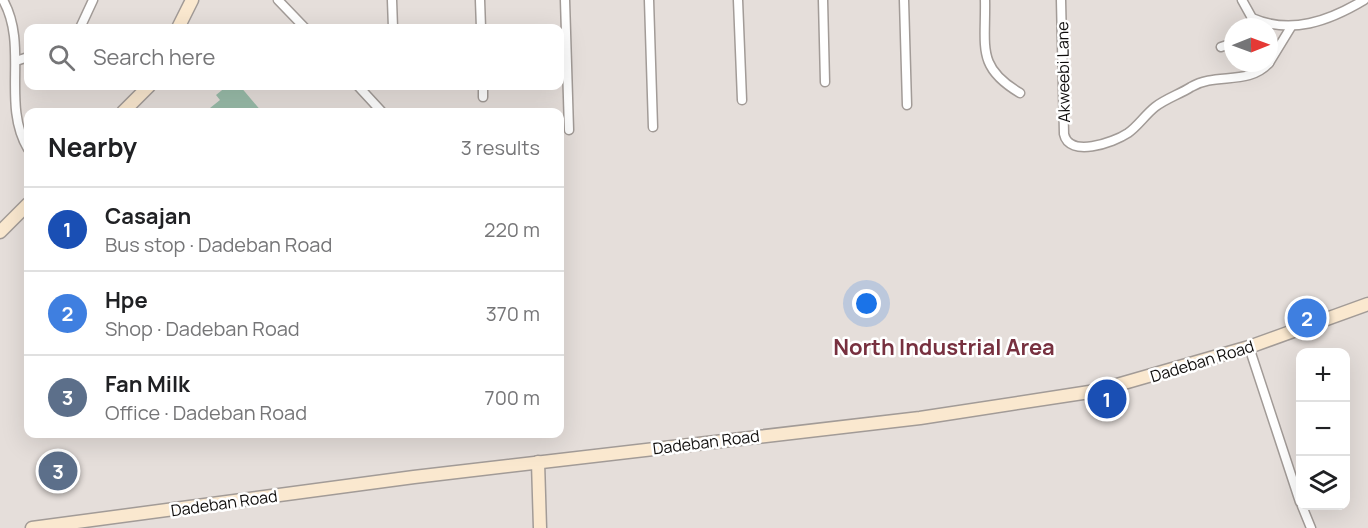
<!DOCTYPE html>
<html lang="en">
<head>
<meta charset="utf-8">
<style>
  :root { --surface:#fff; --page:#f2f2f2; --text:#202124; --muted:#757577; --line:#e0e0e0; --accent:#c03159 }
  body { margin:0; font-family:Manrope,sans-serif; background:var(--page); color:var(--text) }
  .controls { position:absolute; right:18px; bottom:18px; display:grid; overflow:hidden; border-radius:12px; box-shadow:0 6px 24px #0002 }
  .controls button { width:54px; height:54px; display:grid; place-items:center; padding:0; border:0; border-bottom:2px solid var(--line); background:var(--surface); color:var(--text); font:30px sans-serif }
  .compass { position:absolute; left:1224px; top:18px; width:54px; height:54px; border-radius:50%; background:var(--surface); box-shadow:0 6px 24px #0002; rotate:89deg }
  .you { position:absolute; left:867px; top:304px; width:21px; height:21px; margin:-15px; border:4px solid #fff; border-radius:50%; background:#1a73e8; box-shadow:0 0 0 9px #1a73e833 }
  .badge { display:grid; place-items:center; width:39px; height:39px; border-radius:50%; background:var(--accent); color:#fff; font-size:20px; font-weight:700 }
  .pin { position:absolute; translate:-50% -50%; border:3px solid #fff; box-shadow:0 2px 6px #0006 }
  .list { margin:0; padding:0; list-style:none }
  h2 { display:flex; justify-content:space-between; align-items:center; height:78px; margin:0; padding:0 24px; font-size:26px }
  h2 small { font-size:20px; font-weight:400; color:var(--muted) }
  .list li { display:grid; grid-template-columns:39px 1fr auto; gap:18px; align-items:center; box-sizing:border-box; height:84px; padding:0 24px; border-top:2px solid var(--line) }
  .list b { display:block; font-size:22px; white-space:nowrap }
  .list p { margin:0; font-size:20px; white-space:nowrap; color:var(--muted) }
  .list em { font-size:20px; font-style:normal; color:var(--muted) }
  .icon { flex:none; width:33px; height:33px; fill:none; stroke:currentColor; stroke-width:2; stroke-linecap:round; stroke-linejoin:round }
  .map { position:relative; flex:none; width:1368px; height:528px; overflow:hidden }
  .search { position:absolute; background:var(--surface); box-shadow:0 6px 24px #0002; left:24px; top:24px; width:540px; height:66px; display:flex; align-items:center; gap:15px; box-sizing:border-box; padding:0 21px; border-radius:12px; color:var(--muted); font-size:22px }
  .panel { position:absolute; background:var(--surface); box-shadow:0 6px 24px #0002; left:24px; top:108px; width:540px; height:330px; border-radius:12px }
  .map>svg:first-child { display:block }
  .green { fill:#99bca9 }
  .lines { fill:none; stroke-linecap:round; stroke-linejoin:round }
  .street-casing { stroke:#a29b97; stroke-width:11 }
  .secondary-casing { stroke:#a29b97; stroke-width:15 }
  .street { stroke:#fff; stroke-width:8 }
  .secondary { stroke:#fae8cf; stroke-width:12 }
  .labels { text-anchor:middle; dominant-baseline:central; stroke-width:5; stroke-linejoin:round; paint-order:stroke }
  .street-label { font-size:16px; fill:#0e0c0b; stroke:#fff }
  .district-label { font-size:22px; font-weight:bold; fill:#77303f; stroke:#fff }
</style>
</head>
<body>
<div class="map">
<svg width="1368" height="528" viewBox="0 0 1368 528">
  <rect width="100%" height="100%" fill="#e5deda"/>
  <path class="green" d="M227,86h13l22,26h-57l15,-12 -4,-5z"/>
  <g class="lines">
    <defs>
      <g id="street">
        <path d="M3,0c26,46 -2,104 25,149"/>
        <path d="M278,0l27,28"/>
        <path d="M392,0l1,28"/>
        <path d="M480,0l1,28"/>
        <path d="M565,0l4,130"/>
        <path d="M649,0l4,127"/>
        <path d="M738,0l4,100"/>
        <path d="M823,0l2,82"/>
        <path d="M904,0l3,105"/>
        <path d="M985,0c1,47 -9,67 35,93"/>
        <path d="M1061,0l3,134c5,24 49,9 64,-1 10,-7 17,-18 27,-26 10,-8 25,-13 36,-20 25,-15 57,-1 78,-24"/>
        <path d="M1242,0l10,18c39,17 77,3 112,-18"/>
        <path d="M1249,27l3,-9"/>
        <path d="M80,28l13,-28"/>
        <path d="M1221,47l12,-4"/>
        <path d="M16,61l12,-4"/>
        <path d="M1269,63l22,-36"/>
        <path d="M358,86l24,26"/>
        <path d="M483,86v11"/>
        <path d="M1249,347l51,155"/>
        <path d="M1302,506l9,22"/>
      </g>
      <g id="secondary">
        <path d="M178,28l14,-28"/>
        <path d="M123,112l26,-26"/>
        <path d="M0,232l28,-28"/>
        <path d="M538,462l2,66"/>
        <path d="M32,528l382,-51 506,-59 176,-27 153,-44 119,-43"/>
      </g>
    </defs>
    <use href="#street" class="street-casing"/>
    <use href="#secondary" class="secondary-casing"/>
    <use href="#street" class="street"/>
    <use href="#secondary" class="secondary"/>
  </g>
  <g class="labels">
    <g class="street-label">
      <text transform="translate(1063 72) rotate(-91)">Akweebi Lane</text>
      <text transform="translate(1202 361) rotate(-17)">Dadeban Road</text>
      <text transform="translate(706 442) rotate(-7)">Dadeban Road</text>
      <text transform="translate(224 503) rotate(-8)">Dadeban Road</text>
    </g>
    <g class="district-label">
      <text x="944" y="347">North Industrial Area</text>
    </g>
  </g>
</svg>
<div class="controls">
<button>+</button>
<button>−</button>
<button><svg class="icon" aria-label="layers" viewBox="0 0 24 24"><path d="M12 4l9 5-9 5-9-5zM3 14l9 5 9-5"/></svg></button>
</div>
<svg class="compass" viewBox="-18 -18 36 36"><path d="M0-13l5 13h-10z" fill="#e53935"/><path d="M0 13l5-13h-10z" fill="#757577"/></svg>
<div class="you"></div>
<div class="pin badge" style="left:1107px;top:399px;background:#1a4fb4">1</div>
<div class="pin badge" style="left:1307px;top:318px;background:#3f7fe0">2</div>
<div class="pin badge" style="left:58px;top:471px;background:#5c6f8a">3</div>
<div class="search"><svg class="icon" aria-label="search" viewBox="0 0 24 24"><circle cx="10" cy="10" r="6"/><path d="M15 15l6 6"/></svg>Search here</div>
<section class="panel">
<h2>Nearby<small>3 results</small></h2>
<ul class="list">
<li><span class="badge" style="background:#1a4fb4">1</span><div><b>Casajan</b><p>Bus stop · Dadeban Road</p></div><em>220 m</em></li>
<li><span class="badge" style="background:#3f7fe0">2</span><div><b>Hpe</b><p>Shop · Dadeban Road</p></div><em>370 m</em></li>
<li><span class="badge" style="background:#5c6f8a">3</span><div><b>Fan Milk</b><p>Office · Dadeban Road</p></div><em>700 m</em></li>
</ul>
</section>
</div>
</body>
</html>
